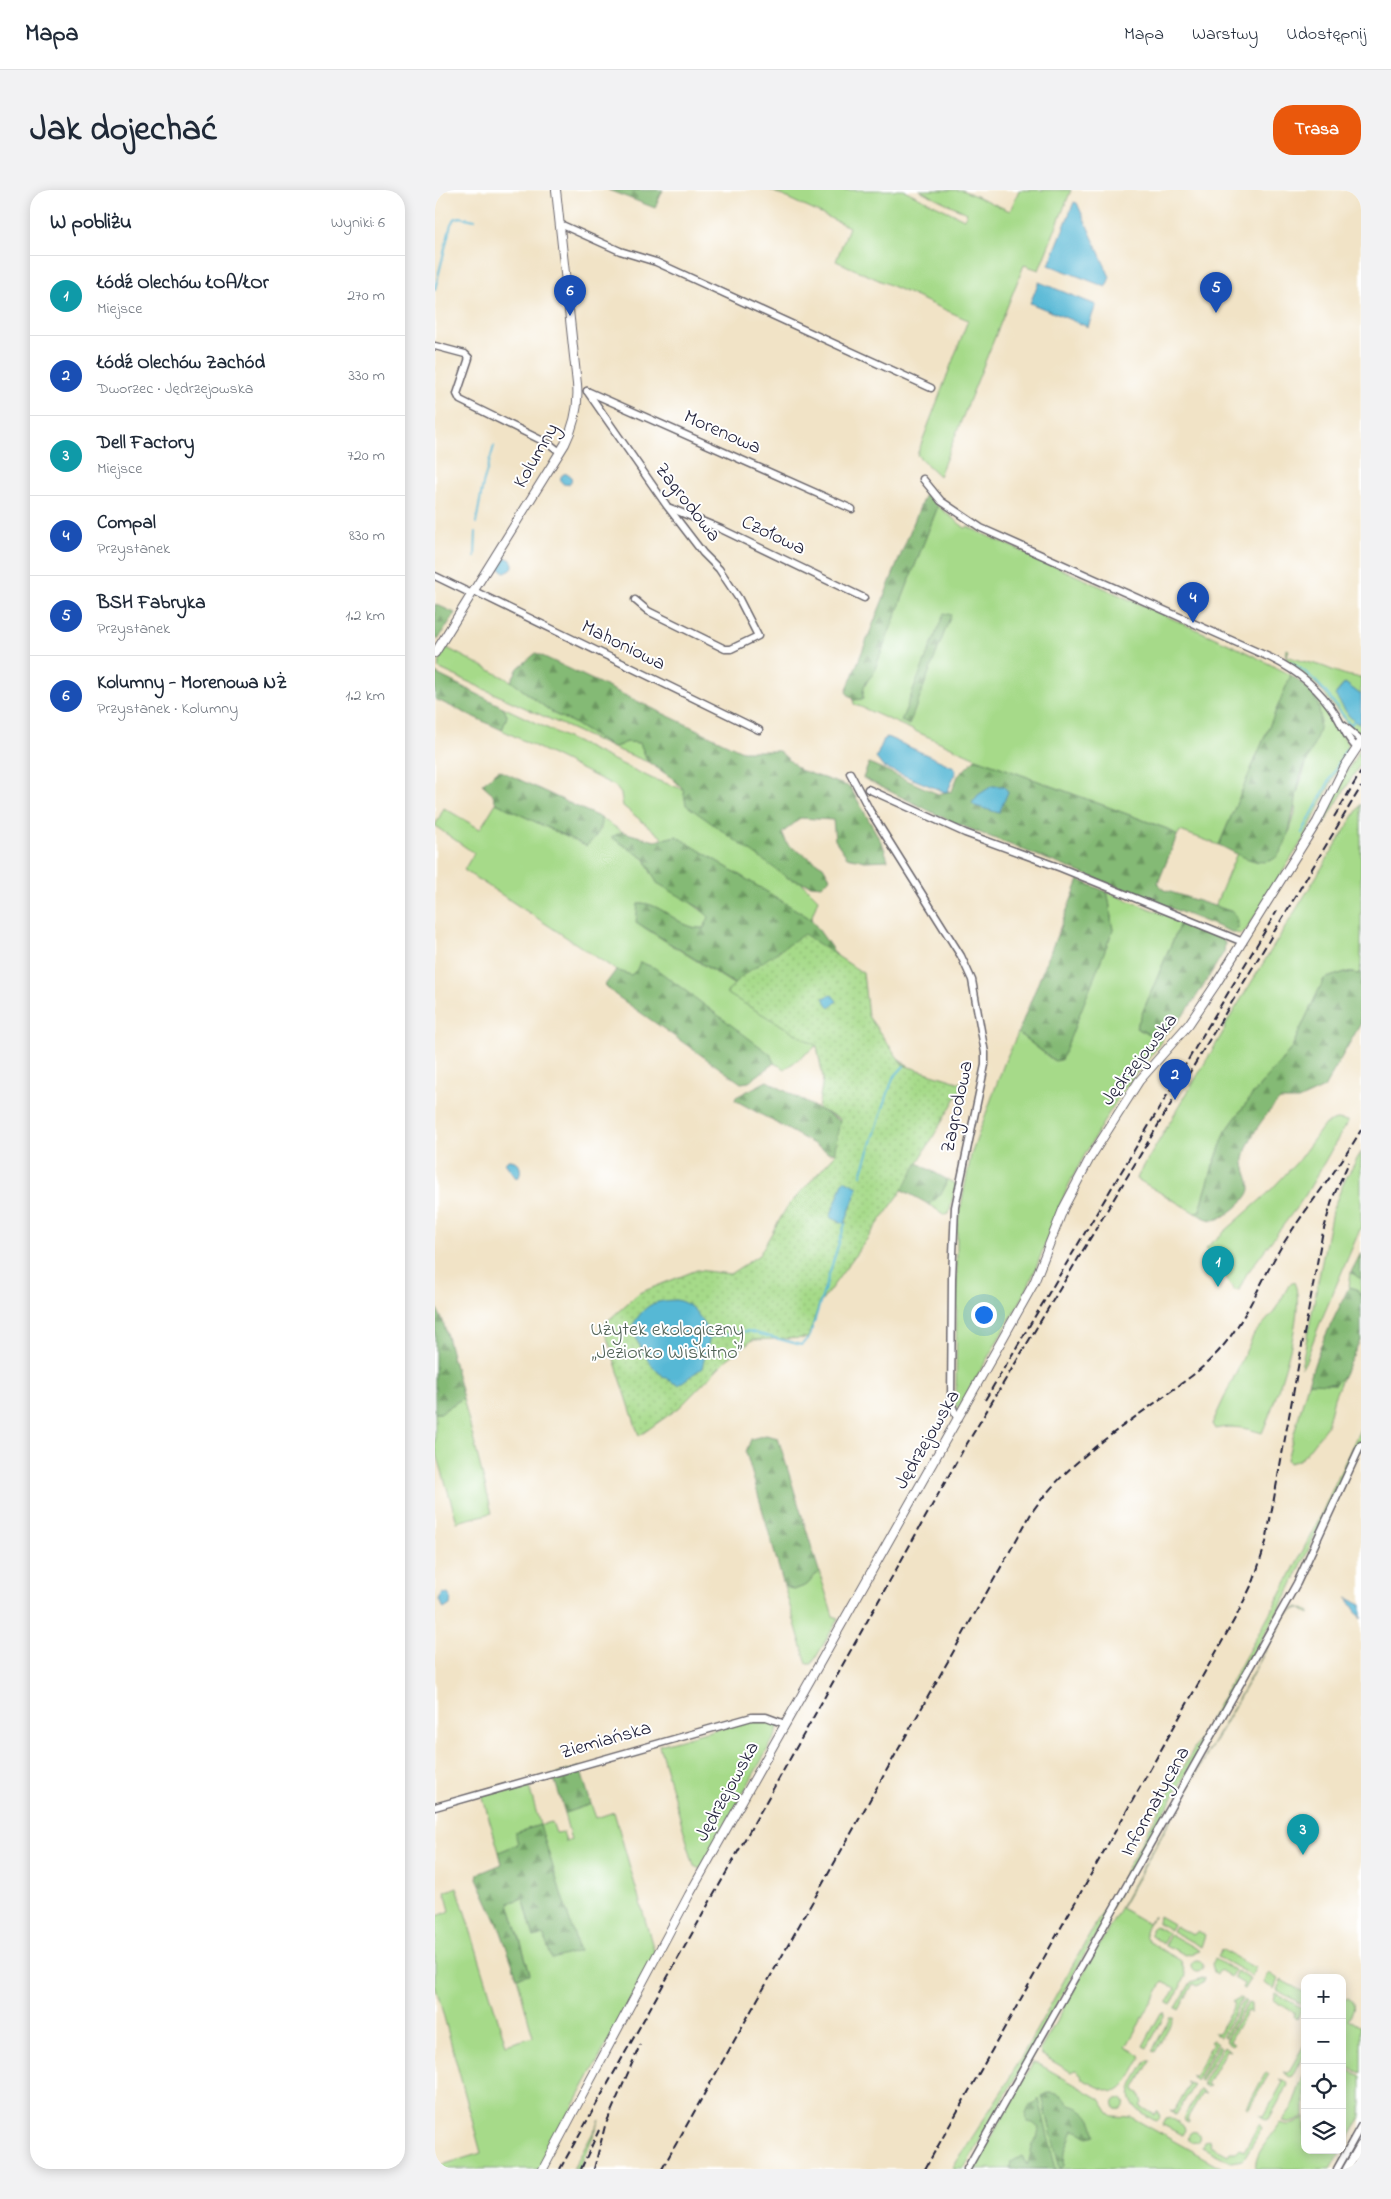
<!DOCTYPE html>
<html lang="pl">
<head>
<meta charset="utf-8">
<style>
  :root { --surface:#fff; --page:#f2f2f3; --text:#1f2937; --muted:#747a83; --line:#e0e1e3; --accent:#ea580c }
  body { margin:0; font-family:"Indie Flower",sans-serif; background:var(--page); color:var(--text) }
  .controls { position:absolute; right:15px; bottom:15px; display:grid; overflow:hidden; border-radius:10px; box-shadow:0 2px 12px #0003 }
  .controls button { width:45px; height:45px; display:grid; place-items:center; padding:0; border:0; border-bottom:1px solid var(--line); background:var(--surface); color:var(--text); font:25px sans-serif }
  .you { position:absolute; left:548px; top:1124px; width:18px; height:18px; margin:-12px; border:4px solid #fff; border-radius:50%; background:#1a73e8; box-shadow:0 0 0 8px #1a73e833 }
  .badge { display:grid; place-items:center; width:32px; height:32px; border-radius:50%; background:var(--accent); color:#fff; font-size:16px; font-weight:700 }
  .pin { position:absolute; translate:-50% -41px; filter:drop-shadow(0 1px 2px #0008) }
  .pin::after { content:''; position:absolute; top:26px; width:18px; height:15px; background:inherit; clip-path:polygon(0 0,100% 0,50% 100%) }
  .list { margin:0; padding:0; list-style:none }
  h2 { display:flex; justify-content:space-between; align-items:center; height:65px; margin:0; padding:0 20px; font-size:21px }
  h2 small { font-size:16px; font-weight:400; color:var(--muted) }
  .list li { display:grid; grid-template-columns:32px 1fr auto; gap:15px; align-items:center; box-sizing:border-box; height:80px; padding:0 20px; border-top:1px solid var(--line) }
  .list b { display:block; font-size:19px; white-space:nowrap }
  .list p { margin:0; font-size:16px; white-space:nowrap; color:var(--muted) }
  .list em { font-size:16px; font-style:normal; color:var(--muted) }
  .icon { flex:none; width:28px; height:28px; fill:none; stroke:currentColor; stroke-width:2; stroke-linecap:round; stroke-linejoin:round }
  .map { position:relative; flex:none; width:926px; height:1979px; overflow:hidden; border-radius:20px }
  header { display:flex; align-items:center; gap:30px; box-sizing:border-box; height:70px; padding:0 25px; background:var(--surface); border-bottom:1px solid var(--line) }
  header strong { font-size:24px }
  nav { display:flex; gap:28px; margin-inline-start:auto; font-size:18px }
  .intro { display:flex; align-items:center; justify-content:space-between; box-sizing:border-box; height:120px; padding:0 30px }
  h1 { margin:0; font-size:35px }
  .button { padding:12px 22px; border-radius:20px; background:var(--accent); color:#fff; font-size:18px; font-weight:700 }
  main { display:flex; gap:30px; padding:0 30px }
  aside { flex:1; background:var(--surface); border-radius:20px; box-shadow:0 2px 12px #0003 }
  .map>svg:first-child { display:block }
  .grass { fill:#a6da89; stroke:#647e62 }
  .forest { fill:url(#forest-firs); stroke:#536e58 }
  .park { fill:url(#park-dots); stroke:#647e62 }
  .water { fill:#57b8d5; stroke:#3c6d88 }
  .lines { fill:none; stroke-linecap:round; stroke-linejoin:round }
  .stream { stroke:#57b8d5; stroke-width:2 }
  .minor-casing { stroke:#6a666c; stroke-width:9 }
  .tertiary-casing { stroke:#6a666c; stroke-width:10 }
  .minor { stroke:#fff; stroke-width:6 }
  .tertiary { stroke:#fff; stroke-width:8 }
  .rail { stroke:#22223b; stroke-width:2; stroke-dasharray:8 4; stroke-linecap:butt }
  .labels { text-anchor:middle; dominant-baseline:central; stroke-width:4; stroke-linejoin:round; paint-order:stroke }
  .street-label { font-size:20px; fill:#22223b; stroke:#fff }
  .park-label { font-size:20px; fill:#506256; stroke:#fff }
</style>
</head>
<body>
<header>
<strong>Mapa</strong>
<nav><a>Mapa</a><a>Warstwy</a><a>Udostępnij</a></nav>
</header>
<div class="intro"><h1>Jak dojechać</h1><a class="button">Trasa</a></div>
<main>
<aside>
<h2>W pobliżu<small>Wyniki: 6</small></h2>
<ul class="list">
<li><span class="badge" style="background:#0f9aa8">1</span><div><b>Łódź Olechów ŁOA/ŁOr</b><p>Miejsce</p></div><em>270 m</em></li>
<li><span class="badge" style="background:#1a4fb4">2</span><div><b>Łódź Olechów Zachód</b><p>Dworzec · Jędrzejowska</p></div><em>330 m</em></li>
<li><span class="badge" style="background:#0f9aa8">3</span><div><b>Dell Factory</b><p>Miejsce</p></div><em>720 m</em></li>
<li><span class="badge" style="background:#1a4fb4">4</span><div><b>Compal</b><p>Przystanek</p></div><em>830 m</em></li>
<li><span class="badge" style="background:#1a4fb4">5</span><div><b>BSH Fabryka</b><p>Przystanek</p></div><em>1.2 km</em></li>
<li><span class="badge" style="background:#1a4fb4">6</span><div><b>Kolumny - Morenowa NŻ</b><p>Przystanek · Kolumny</p></div><em>1.2 km</em></li>
</ul>
</aside>
<div class="map">
<svg width="926" height="1979" viewBox="0 0 926 1979">
  <defs>
    <pattern id="forest-firs" width="22" height="20" patternUnits="userSpaceOnUse" patternTransform="scale(1.25)"><rect width="22" height="20" fill="#84ba75"/><path d="M5 1l3.5 6h-7zM16 11l3.5 6h-7z" fill="#6c9761"/></pattern>
    <pattern id="park-dots" width="8" height="8" patternUnits="userSpaceOnUse" patternTransform="scale(1.25)"><rect width="8" height="8" fill="#a6da89"/><path d="M2 2h.1M6 6h.1" fill="none" stroke="#8fbb77" stroke-width="1.8" stroke-linecap="round"/></pattern>
  </defs>
  <rect width="100%" height="100%" fill="#fff"/>
  <filter id="ink" filterUnits="userSpaceOnUse"><feTurbulence type="fractalNoise" baseFrequency=".02" numOctaves="2"/><feDisplacementMap in="SourceGraphic" scale="10" xChannelSelector="R" yChannelSelector="G"/><feConvolveMatrix kernelMatrix="1 2 1 2 8 2 1 2 1" color-interpolation-filters="sRGB"/></filter>
  <filter id="wash" filterUnits="userSpaceOnUse"><feTurbulence type="fractalNoise" baseFrequency=".0096" numOctaves="4" result="noise"/><feDisplacementMap in="SourceGraphic" scale="20" xChannelSelector="R" yChannelSelector="G"/><feGaussianBlur stdDeviation="1.12" result="paint"/><feColorMatrix in="noise" values="0 0 0 0 0 0 0 0 0 0 0 0 0 0 0 0 0 1.4 0 .05"/><feComposite in="paint" operator="in"/></filter>
  <g filter="url(#wash)">
    <rect width="100%" height="100%" fill="#f1e3c6"/>
    <g class="grass">
      <path d="M335,0h134l60,29 3,-6 -48,-23h43l48,21 9,-21h52l-32,80 -15,-5 -85,211 -22,-21 51,-135 -132,-59 13,-34z"/>
      <path d="M503,316l27,22 3,-1 274,123 49,25 -72,170 -39,-14 -3,5 -7,-6 -194,-72 -122,-54 -1,-4 10,-1c-1,-12 3,-17 10,-26z"/>
      <path d="M12,458l64,33 43,33 18,8 41,26 14,-6 13,1 8,19 -35,-14 -175,-80 3,-11z"/>
      <path d="M852,459l2,1 -2,6c10,4 21,6 32,9 15,5 26,12 42,12v18l-16,-12 -9,10 13,23 9,8 3,-3v10l-7,1 -4,-4 -31,-41 -31,-25 -2,-5z"/>
      <path d="M879,505l13,16 21,33v5l-44,89 -58,92 -5,4 -7,-1 4,-4 -5,-17 -18,-6 22,-53 21,9 31,-29 6,-19 1,-18 24,-76z"/>
      <path d="M68,517l150,72 30,10 105,89 13,4 17,17 -7,20 -135,-83 -12,3 -41,-33 -2,-12 -6,-8 -113,-56 5,-14z"/>
      <path d="M926,558v15l-39,64 -2,-1 27,-55z"/>
      <path d="M61,613l90,43 15,-17v-11l22,14 -11,5 33,22 6,14 59,44 -6,11c-24,3 -41,-26 -66,-25l-1,20 186,118 -38,28 -11,-6 -4,-9 -134,-83 -5,4 -15,-5 -152,-100 10,-17 -39,-27 9,-18 36,21z"/>
      <path d="M926,614v162l-2,8 -14,-2 -21,7 -33,70 -38,45 -27,37 -13,35 -13,44 -5,3 -58,-34 1,-3 87,-147 -1,-2z"/>
      <path d="M672,702l74,29 -45,107 21,10 7,-2c-9,17 -23,30 -34,45 -20,28 -37,59 -53,88 -22,40 -33,85 -53,126l-66,114 -2,-2 1,-181 14,-71 34,-94 13,-28 36,28 59,-131c-3,-13 -2,-25 -6,-38z"/>
      <path d="M901,930l12,1 -43,75 -59,79 -7,15h-5l-28,-42 61,-54 30,-32 28,-38z"/>
      <path d="M926,962v75l-43,101 -13,35 -4,5 31,-157 12,-29z"/>
      <path d="M511,989l10,5 -7,30 -4,1 -17,-11c10,-6 18,-13 18,-25z"/>
      <path d="M916,1082l10,6v18l-4,-7 -8,-2z"/>
      <path d="M859,1092c14,27 -19,122 -32,151 -16,-5 -30,-8 -47,-4l-3,-5 42,-90 20,-22 15,-27z"/>
      <path d="M908,1186l-9,22 -7,28 -23,30 -7,5 -8,2 -2,-4 21,-76 27,1z"/>
      <path d="M28,1208l29,115 -35,9 -22,-75v-34h5z"/>
      <path d="M926,1237v11l-71,151 -326,580h-12l53,-83 276,-493 38,-74z"/>
      <path d="M384,1381l14,45 6,2 -27,46h-5l-23,-78 10,4 13,-5z"/>
      <path d="M863,1417l12,5 -1,2 -10,-6 -12,5 -166,295 27,16 6,-8c-3,5 -9,12 -9,18 1,10 28,21 36,27l5,15 -15,29 -4,-2 8,-15 -12,-6 -37,65 14,8 1,3c-22,38 -18,42 -59,21l-1,-5 -5,-4 -5,2 -29,-17 -2,-5 246,-436z"/>
      <path d="M318,1529h13l12,5 -1,9 -77,136 -6,-3 -35,-121z"/>
      <path d="M93,1593l12,42 12,-3 4,11 7,-1 3,10 5,-2 -7,-27 27,-9 5,14 18,-6 41,142 -115,215h-105v-2l46,-14 -46,-169v-67l15,-6 -5,-19 12,-5 49,158 27,-8 -16,-60 13,-4 -21,-70 14,-5 11,39 9,-3 -3,-109 -24,8 3,11 -20,8 -17,-57z"/>
      <path d="M724,1726l14,8 -3,6 -12,-7z"/>
      <path d="M720,1736l13,7 -5,11 -12,-9v-6z"/>
      <path d="M740,1736l18,9 5,-4 7,4 -4,12 -29,-16z"/>
      <path d="M735,1744l30,17 -14,4 -21,-10z"/>
      <path d="M786,1759l34,19 -3,8 -34,-19z"/>
      <path d="M780,1769l19,11 -3,7 -11,-7 -3,4 -3,-2 -2,-8z"/>
      <circle cx="762" cy="1776" r="6"/>
      <path d="M801,1781l14,8 -6,10 -2,-1 2,-4 -10,-6z"/>
      <path d="M834,1783l9,6 -4,10 -10,-6z"/>
      <path d="M770,1787l-1,4 -7,5 -4,-2 -14,26 -3,-2 15,-26z"/>
      <path d="M846,1790l24,13 -2,12 -26,-15z"/>
      <path d="M840,1803l27,15 -5,11 -3,-3 1,-3 -22,-13z"/>
      <path d="M804,1808l3,1 -22,39 -5,-3 -1,-3 4,2 17,-30 -3,-2z"/>
      <path d="M913,1808c10,6 4,14 0,21l13,8v46l-19,-8v-64z"/>
      <path d="M809,1810l2,2 -21,37 -2,-2z"/>
      <path d="M813,1813l3,1v9l-4,-2 -17,30 4,2 -2,2 -6,-4z"/>
      <path d="M729,1822l1,3 -18,33 -4,-2 18,-33z"/>
      <path d="M735,1828h4l-19,34 -3,-1z"/>
      <path d="M777,1849l5,4 -21,38 -6,-6 4,2 19,-34 -3,-2z"/>
      <path d="M783,1855l3,2 -20,34 -2,-1z"/>
      <path d="M869,1855l1,8 -12,23 -3,1 -7,-5 5,1z"/>
      <path d="M789,1856l6,5 -4,-1 -19,34 3,2 -3,1 -5,-3z"/>
      <path d="M711,1871h4l-16,29 5,3 3,10 -2,3 15,9 3,-4 1,1 1,6 -3,3c-5,-1 -9,-5 -14,-8 -25,-15 -7,-33 3,-52z"/>
      <path d="M598,1873h4l63,36 9,14 4,3 18,1 93,52h-251z"/>
      <path d="M907,1877l19,9v41l-19,33z"/>
      <path d="M831,1882l3,2 -20,34 -2,-1z"/>
      <path d="M870,1882v42c-6,8 -14,10 -23,7l9,-12z"/>
      <path d="M844,1889l8,3 1,3 -19,34 -3,1 -7,-5 5,1 19,-34z"/>
      <path d="M751,1892l8,3 -18,30 -6,-5 4,1 15,-26z"/>
      <path d="M765,1899l6,5 -4,-1 -15,26 3,2 -2,1 -5,-3z"/>
      <circle cx="684" cy="1914" r="5.5"/>
      <path d="M870,1926v34h37l-11,19h-75c-3,-16 17,-33 24,-46 10,4 18,1 25,-7z"/>
      <path d="M736,1928l13,8 1,4 -3,5 -19,-10 3,-6z"/>
      <path d="M165,1930l-21,49h-6z"/>
      <path d="M824,1934l3,4 -19,32 -12,2 -29,-15 2,-5 4,-2 3,2 -1,3 18,10 2,-3h6l4,-3 4,2z"/>
      <circle cx="759" cy="1947" r="5.5"/>
    </g>
    <g class="forest">
      <path d="M173,0h55l-8,18z"/>
      <path d="M490,304l13,12 -65,168c-7,8 -11,13 -10,25l-10,1 -7,-8z"/>
      <path d="M0,414l20,9 -17,27 -3,-3z"/>
      <path d="M509,423l7,2 -42,110 -8,-4z"/>
      <path d="M101,463l206,98h37l21,19 50,17 33,58 5,15 -23,1 -18,-4 -12,-17 -2,-20 -32,-2 -19,15 6,12 35,21 7,12 -8,8 -11,-1 -23,-7 -102,-73 -3,-16 -11,-11 -24,-16 -8,-19 -13,-1 -14,6 -41,-26 -18,-8 -43,-33 7,-13z"/>
      <path d="M0,483l68,34 4,9 -5,14 -67,-31z"/>
      <path d="M856,485c16,12 30,23 29,46 -1,18 -13,37 -19,54 -6,19 -10,77 -29,85 -16,7 -38,-8 -53,-15z"/>
      <path d="M541,568l194,72 7,6 -19,47 6,7 69,22 5,9v8l-4,4 -284,-112 -87,-43 6,-15 69,31 14,-3 6,-15z"/>
      <path d="M64,580l102,48c0,13 -5,20 -15,28l-90,-43 -4,-10 -10,-9z"/>
      <path d="M188,642l32,9 21,-5 135,83 34,48 -1,65 64,33 -3,5 -142,-68 -127,-80 2,-19c25,-1 42,28 66,25l5,-11 -9,-9 -43,-25 -12,-24 -34,-22z"/>
      <path d="M644,690l28,12c4,13 3,25 6,38l-48,121 -4,9 -6,1 -37,-28z"/>
      <path d="M746,731l41,17 3,5 -1,9c-14,21 -44,79 -67,86l-21,-10z"/>
      <path d="M205,772l15,6 115,86 4,9 -25,19 -8,1 -127,-89 -9,-9 11,-15 15,5 5,-4z"/>
      <path d="M926,776v57l-37,65 -26,12h-18c-14,13 -33,39 -36,59 -1,10 6,20 6,30 -1,11 -27,31 -37,31 -6,0 -13,-5 -18,-7l5,-3 13,-44 13,-35 27,-37 38,-45 33,-70 21,-7 14,2z"/>
      <path d="M332,891l73,40 -4,31 -6,1 -95,-53 1,-3z"/>
      <path d="M472,967l39,22c0,12 -8,19 -18,25l-36,-20z"/>
      <path d="M926,1063v25h-2l-8,-6z"/>
      <path d="M914,1097l8,2 4,7v43l-18,37 -8,8 -27,-1 12,-36z"/>
      <path d="M0,1115l8,16 20,77 -23,15h-5z"/>
      <path d="M331,1245l12,3 41,133 -12,14 -13,5 -10,-4 -38,-134 5,-13z"/>
      <path d="M145,1577l11,37 -26,9 -12,-38z"/>
      <path d="M105,1635l39,126 -27,8 -9,-25 -9,3 -11,-39 -14,5 21,71 -13,3 -17,-48 -23,-51 1,-4 24,-10 -3,-12 19,-8 -3,-11z"/>
      <path d="M613,1903c11,0 16,2 22,12 16,4 24,14 25,30l-7,2 -8,-5 -7,-2 -8,21 -1,15 -4,3 -18,-73z"/>
      <path d="M604,1909l17,70h-46l1,-7 11,-6 5,9c3,-6 3,-11 5,-17 2,-8 6,-10 7,-20l-6,-5 -6,-1 -1,-8 3,-8 7,-3z"/>
    </g>
    <path class="park" d="M369,744l59,39 5,43 35,49 61,19 -65,111 -80,110 -11,33 -56,2 -27,21 -45,46 -41,29 -36,-111 36,-32 58,-23 33,4 29,-19 28,-48 47,-51 6,-37 -22,-10 5,-31 -6,-32 -91,-53 16,-17z"/>
    <g class="water">
      <path d="M639,12l3,1 33,74 -4,10 -57,-22z"/>
      <path d="M604,92l57,23 -8,22 -58,-24z"/>
      <circle cx="131" cy="289" r="5.5"/>
      <circle cx="71" cy="375" r="7"/>
      <path d="M910,493l16,12v26l-3,3 -9,-8 -14,-21z"/>
      <path d="M452,547l67,30 2,4 -8,20 -3,1 -62,-25 -7,-9 8,-19z"/>
      <path d="M557,596h12l4,6 -9,21 -24,-7 -3,-3 6,-8z"/>
      <path d="M397,805l5,6 -7,7 -7,-10z"/>
      <path d="M73,970c10,-1 15,8 11,17l-3,1 -11,-15z"/>
      <path d="M409,990l14,7 -13,37 -15,-7z"/>
      <path d="M241,1110c19,4 27,21 34,37l-8,31 -24,17c-26,-12 -37,-32 -46,-59 13,-21 20,-25 44,-26z"/>
      <path d="M8,1403l5,1 3,4 -1,7 -6,4 -4,-9z"/>
      <path d="M912,1408l14,7v14z"/>
    </g>
    <g class="lines">
      <g class="stream">
        <path d="M0,99l16,-65 3,-5 6,-2 15,3"/>
        <path d="M41,333l7,-39 11,-38"/>
        <path d="M40,367l1,-25"/>
        <path d="M857,473c26,15 41,38 58,62l4,-4"/>
        <path d="M867,643l44,-84"/>
        <path d="M426,985l32,-97 11,-12"/>
        <path d="M274,1147l39,-6 53,14 8,-7 36,-114"/>
      </g>
    </g>
  </g>
  <g filter="url(#ink)">
    <g class="lines">
      <defs>
        <g id="minor">
          <path d="M125,34l60,27 36,11 275,126"/>
          <path d="M0,156l30,8 4,4 -12,36 3,6 91,45 9,7"/>
          <path d="M152,201l80,115 36,47 16,16 20,30 19,37 -27,13h-6l-77,-38 -13,-11"/>
          <path d="M152,201l265,118"/>
          <path d="M488,289l18,22 40,27 290,130c27,13 49,31 65,57 7,11 10,23 21,33"/>
          <path d="M235,318l51,21 143,69"/>
          <path d="M0,386l37,18"/>
          <path d="M39,401l285,139"/>
          <path d="M908,535l18,15"/>
          <path d="M415,583l20,38 91,145 11,24 13,73v12l-30,142 -3,71 -1,125 7,17"/>
          <path d="M433,599l97,44 96,35 182,74"/>
          <path d="M0,1617l317,-90h14l19,7"/>
          <path d="M532,1979l330,-586 64,-138"/>
          <path d="M902,1979l24,-43"/>
        </g>
        <g id="tertiary">
          <path d="M0,463l130,-209c10,-20 14,-38 12,-60l-21,-194"/>
          <path d="M108,1979l146,-274 345,-612 30,-76 26,-49 49,-77 50,-57 27,-40 101,-162 28,-56 16,-24"/>
          <path d="M912,1979l14,-24"/>
          <path d="M922,1979l4,-7"/>
        </g>
      </defs>
      <use href="#minor" class="minor-casing"/>
      <use href="#tertiary" class="tertiary-casing"/>
      <use href="#minor" class="minor"/>
      <use href="#tertiary" class="tertiary"/>
      <g class="rail">
        <path d="M899,627l27,-45"/>
        <path d="M550,1210l292,-489"/>
        <path d="M125,1979l402,-717 399,-665"/>
        <path d="M146,1979l18,-39"/>
        <path d="M159,1979l11,-43 35,-81"/>
        <path d="M227,1979l370,-657c33,-47 81,-79 127,-112 17,-13 36,-25 51,-40 32,-30 48,-74 70,-111 25,-41 57,-77 81,-119"/>
        <path d="M490,1979l312,-554 17,-35 12,-38 56,-306 11,-39 16,-35"/>
      </g>
    </g>
  </g>
  <g class="labels">
    <g class="street-label">
      <text transform="translate(287 243) rotate(24)">Morenowa</text>
      <text transform="translate(102 266) rotate(-60)">Kolumny</text>
      <text transform="translate(252 313) rotate(52)">Zagrodowa</text>
      <text transform="translate(338 346) rotate(25)">Czołowa</text>
      <text transform="translate(188 456) rotate(26)">Mahoniowa</text>
      <text transform="translate(705 870) rotate(-52)">Jędrzejowska</text>
      <text transform="translate(523 917) rotate(-78)">Zagrodowa</text>
      <text transform="translate(493 1250) rotate(-60)">Jędrzejowska</text>
      <text transform="translate(171 1551) rotate(-16)">Ziemiańska</text>
      <text transform="translate(293 1602) rotate(-61)">Jędrzejowska</text>
      <text transform="translate(721 1612) rotate(-61)">Informatyczna</text>
    </g>
    <g class="park-label">
      <text x="232" y="1140">Użytek ekologiczny<tspan x="232" dy="23">„Jeziorko Wiskitno”</tspan></text>
    </g>
  </g>
</svg>
<div class="controls">
<button>+</button>
<button>−</button>
<button><svg class="icon" aria-label="locate" viewBox="0 0 24 24"><circle cx="12" cy="12" r="6"/><path d="M12 2v4M12 18v4M2 12h4M18 12h4"/></svg></button>
<button><svg class="icon" aria-label="layers" viewBox="0 0 24 24"><path d="M12 4l9 5-9 5-9-5zM3 14l9 5 9-5"/></svg></button>
</div>
<div class="you"></div>
<div class="pin badge" style="left:783px;top:1097px;background:#0f9aa8">1</div>
<div class="pin badge" style="left:740px;top:910px;background:#1a4fb4">2</div>
<div class="pin badge" style="left:868px;top:1665px;background:#0f9aa8">3</div>
<div class="pin badge" style="left:758px;top:433px;background:#1a4fb4">4</div>
<div class="pin badge" style="left:781px;top:123px;background:#1a4fb4">5</div>
<div class="pin badge" style="left:135px;top:126px;background:#1a4fb4">6</div>
</div>
</main>
</body>
</html>
